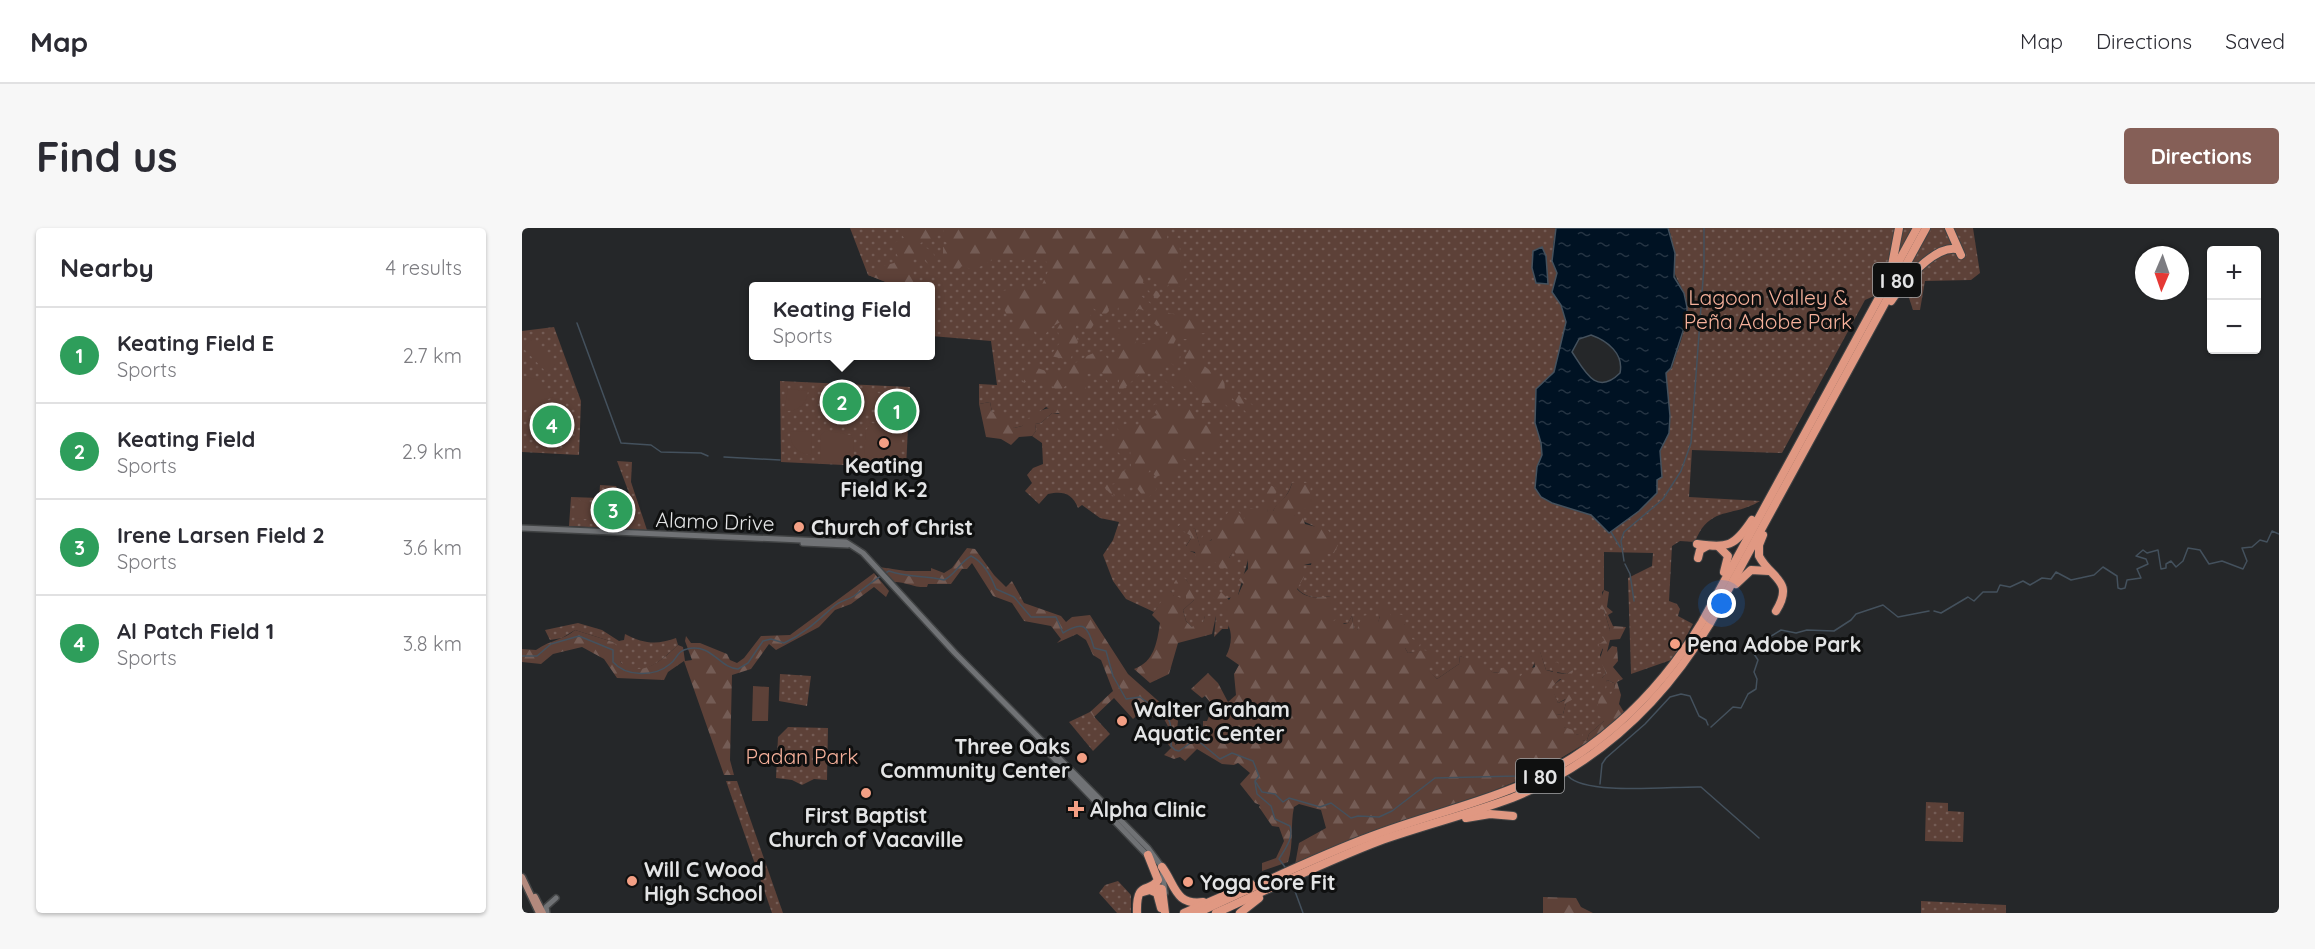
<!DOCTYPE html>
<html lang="en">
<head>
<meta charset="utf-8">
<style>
  :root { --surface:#fff; --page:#f7f7f7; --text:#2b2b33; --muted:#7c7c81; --line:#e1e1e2; --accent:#855f57 }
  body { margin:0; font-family:Quicksand,sans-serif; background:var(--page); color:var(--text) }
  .controls { position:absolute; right:18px; top:18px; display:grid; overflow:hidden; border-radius:6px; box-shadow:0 2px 4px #0004 }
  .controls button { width:54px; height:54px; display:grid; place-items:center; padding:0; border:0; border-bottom:2px solid var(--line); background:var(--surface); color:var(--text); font:30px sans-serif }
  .compass { position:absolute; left:1613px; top:18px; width:54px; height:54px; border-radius:50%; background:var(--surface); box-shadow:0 2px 4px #0004; rotate:182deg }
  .you { position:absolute; left:1200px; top:376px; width:21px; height:21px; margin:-15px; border:4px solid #fff; border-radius:50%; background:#1a73e8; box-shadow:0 0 0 9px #1a73e833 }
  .badge { display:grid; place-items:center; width:39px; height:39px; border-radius:50%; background:var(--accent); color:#fff; font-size:20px; font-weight:700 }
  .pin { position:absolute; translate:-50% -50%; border:3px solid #fff; box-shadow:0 2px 6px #0006 }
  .popup { position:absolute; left:227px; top:54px; width:186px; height:78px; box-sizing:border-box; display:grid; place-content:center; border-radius:6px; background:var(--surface); filter:drop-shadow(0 2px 4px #0005); font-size:20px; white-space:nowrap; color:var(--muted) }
  .popup b { font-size:22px; color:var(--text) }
  .popup::after { content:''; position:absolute; left:50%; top:100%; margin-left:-12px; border:12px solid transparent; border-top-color:var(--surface) }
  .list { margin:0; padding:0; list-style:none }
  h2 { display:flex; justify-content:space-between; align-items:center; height:78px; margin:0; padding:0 24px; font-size:26px }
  h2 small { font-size:20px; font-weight:400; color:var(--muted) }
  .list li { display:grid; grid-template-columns:39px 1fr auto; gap:18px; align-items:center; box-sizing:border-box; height:96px; padding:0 24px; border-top:2px solid var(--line) }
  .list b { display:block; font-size:22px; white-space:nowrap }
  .list p { margin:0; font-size:20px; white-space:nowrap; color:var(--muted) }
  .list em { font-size:20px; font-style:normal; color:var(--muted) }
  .map { position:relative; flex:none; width:1757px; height:685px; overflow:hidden; border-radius:6px }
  header { display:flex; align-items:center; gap:36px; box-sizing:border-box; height:84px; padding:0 30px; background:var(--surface); border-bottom:2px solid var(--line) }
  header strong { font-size:28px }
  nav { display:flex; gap:33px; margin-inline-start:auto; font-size:21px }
  .intro { display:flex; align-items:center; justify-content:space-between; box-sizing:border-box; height:144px; padding:0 36px }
  h1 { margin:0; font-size:42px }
  .button { padding:15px 27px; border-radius:6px; background:var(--accent); color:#fff; font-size:21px; font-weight:700 }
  main { display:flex; gap:36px; padding:0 36px }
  aside { flex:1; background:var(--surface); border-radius:6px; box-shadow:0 2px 4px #0004 }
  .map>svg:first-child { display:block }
  .grass { fill:url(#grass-dots) }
  .forest { fill:url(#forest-firs) }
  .garden { fill:#5d4138 }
  .water { fill:url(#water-ripples); stroke:#44515d; stroke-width:1.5; fill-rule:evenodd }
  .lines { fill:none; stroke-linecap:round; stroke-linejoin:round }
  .stream { stroke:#44515d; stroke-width:1.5 }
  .secondary-casing { stroke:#414344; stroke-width:8 }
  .primary-casing { stroke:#414344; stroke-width:9 }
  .highway-casing { stroke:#414344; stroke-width:10 }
  .secondary { stroke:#707275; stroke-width:5 }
  .primary { stroke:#b3897d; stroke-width:6 }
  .highway { stroke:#e09882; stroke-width:8 }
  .poi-dot { fill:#f39f84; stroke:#0f1010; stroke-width:2 }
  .labels { text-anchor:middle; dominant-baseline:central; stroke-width:6; stroke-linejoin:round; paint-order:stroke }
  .shield { fill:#0f1010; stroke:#a3a4a5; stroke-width:1.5 }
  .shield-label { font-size:20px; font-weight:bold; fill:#e3e4e5 }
  .park-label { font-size:21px; fill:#f7b19b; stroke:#0f1010 }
  .poi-label { font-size:21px; font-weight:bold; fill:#e3e4e5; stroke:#0f1010; text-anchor:start }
  .street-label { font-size:21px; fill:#e3e4e5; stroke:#0f1010 }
</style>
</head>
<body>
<header>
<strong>Map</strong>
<nav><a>Map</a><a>Directions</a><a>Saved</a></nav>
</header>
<div class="intro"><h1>Find us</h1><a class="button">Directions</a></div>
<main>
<aside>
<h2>Nearby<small>4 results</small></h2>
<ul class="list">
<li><span class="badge" style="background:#2e9e5b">1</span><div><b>Keating Field E</b><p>Sports</p></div><em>2.7 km</em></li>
<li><span class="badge" style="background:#2e9e5b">2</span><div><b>Keating Field</b><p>Sports</p></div><em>2.9 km</em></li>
<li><span class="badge" style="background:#2e9e5b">3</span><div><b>Irene Larsen Field 2</b><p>Sports</p></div><em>3.6 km</em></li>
<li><span class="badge" style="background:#2e9e5b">4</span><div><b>Al Patch Field 1</b><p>Sports</p></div><em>3.8 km</em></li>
</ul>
</aside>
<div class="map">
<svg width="1757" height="685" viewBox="0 0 1757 685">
  <defs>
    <pattern id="grass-dots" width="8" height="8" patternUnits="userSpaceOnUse" patternTransform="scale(1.5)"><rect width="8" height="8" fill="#5d4138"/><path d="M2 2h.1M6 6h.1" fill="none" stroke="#745c55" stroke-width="1.8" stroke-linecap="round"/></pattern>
    <pattern id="forest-firs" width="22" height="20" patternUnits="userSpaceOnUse" patternTransform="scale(1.5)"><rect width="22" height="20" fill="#5d4138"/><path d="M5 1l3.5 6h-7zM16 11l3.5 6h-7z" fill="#745c55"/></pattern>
    <pattern id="water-ripples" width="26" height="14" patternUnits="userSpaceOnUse" patternTransform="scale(1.5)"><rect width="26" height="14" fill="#001223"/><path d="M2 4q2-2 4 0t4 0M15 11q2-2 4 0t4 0" fill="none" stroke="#253443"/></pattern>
  </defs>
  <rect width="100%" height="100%" fill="#252729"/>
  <g class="grass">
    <path d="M328,0h706l-3,17 4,28 -5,19 9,13 5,17 -12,50 -18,17 -1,18 7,48 -7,24 17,24 39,12 19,18 47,-40v-13l5,-3 -2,-27 9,-17 1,-17 -5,-38 1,-5 6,-5c6,-21 19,-47 14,-69 -3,-12 -12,-21 -13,-34 -2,-14 2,-24 -5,-37h305l7,45 -9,7 -46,1 -5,29h-7l-5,-15 -27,-2 -16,7 -83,153 -90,-3 -3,47 71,4c-27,17 -51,4 -65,41l-15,-1 -8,5 -3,55 8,3 3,5 -2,7 15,8 -19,35 -43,15 -3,-96 24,-12 1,-13 -49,-1v38l-2,2 1,8 -4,6 5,4 6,20 -10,25 6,18 -4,5 -6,-6 10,10 1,-2 7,3 1,4 -11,28v6l-15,13 -2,6 -5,1v-8l-5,2 -13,-8 -10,-12 9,-1 3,-11 9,-9 -17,9 -7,-16 22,-17 -6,4 -21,-4 -6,-18 -11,22 -10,5 -18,-10 -2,4 -7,-1 -32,-16 -1,8 -22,15 -12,-12 6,-14 -7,-2 -16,2 -3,-5 7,-9 -8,-15 -12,-5 -5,-7 -7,4 -2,7 -17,-1 -4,8 -3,1 -2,-15 -4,7 -17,1v-28c-14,2 -25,3 -34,-8l3,-23h11l7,-36c-8,-6 -16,-7 -24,-14l-1,-3 17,-16 -18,-13c-6,19 -13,16 -20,30l1,-14 -6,-8 1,22 -24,6 -44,28 -5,-18 -17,-3 14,11 -6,9 4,5 26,11 13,-4 5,-9 14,11 -10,35 -15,5 8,10 -3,19h-6l-8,8 2,-21h-11l-2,7 -11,4 -6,-6 -3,-11 11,-10 6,9 -14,-30v22l-14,-6 -1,-4 -17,21 -28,-13 -13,-18 -10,-26 10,-15 6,-18 -19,-4 -18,-13 -4,3c-6,-15 -15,-17 -30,-14l-9,10 -14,-13 7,-8 -5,-8 6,-7 10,-4 -1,-21 -10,-7 4,-5 -1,-7 6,-1 11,-10 8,1 -14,-7 -24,19 -8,2 -22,-16 -2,-10 -11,2v-20l18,1 -6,-44 -60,-5v-50h-35l-28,-11z"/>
    <path d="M32,99l27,74 -2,54 -57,-3v-121z"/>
    <path d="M258,153l130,6 -4,81 -125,-6z"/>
    <path d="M95,233l15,1 -1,20 16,48 -78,-4 2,-29 28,1 1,-13 16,1 6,12 7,-5z"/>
    <path d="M56,395l24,7 17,11 5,-1 1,-6c19,10 32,11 51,4l2,7c-12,11 -38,37 -55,20 -5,-5 -7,-16 -10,-23l-38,-12 -13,8 -12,2 -5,-10z"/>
    <path d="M258,446l31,2 -4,30 -28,-5z"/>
    <path d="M568,484l20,22 -17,17 -24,-29z"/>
    <path d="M266,499l40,1 -1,52 -13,-1 -12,6 -10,-5 -16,-2 2,-41z"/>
    <path d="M204,553h11l46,132h-11z"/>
    <path d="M1404,574l22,1v8l16,1 -1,30 -38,-1z"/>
    <path d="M596,653l13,14v18h-14l-18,-20 6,-8z"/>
    <path d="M1399,673l85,4v8h-85z"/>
  </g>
  <g class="forest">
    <path d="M380,0h266l-1,12 12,-2 2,27 7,9 -6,12 -10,2 -3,-4 -4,5 -11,-6 3,-8 -13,1 -1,7 19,11 -5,5 -9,-9 -9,4 12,10 -6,6 -7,-1 -4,5 -16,-1 1,-8 -5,3 -8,-7 3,10 -5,5 -11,-8 -3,9 11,3 2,4h-9l-5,8 -12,-9 -2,7 3,12 -8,18 -20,-4 11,-15 -4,-12 5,-8 -12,7 -5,7 -12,-5 3,7 -2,6c-13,-2 -17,-8 -21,-20l5,-4 -10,-2 -8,-16 2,-10 18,-4h21l7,-16 -1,-9c-17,-5 -33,1 -51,-4l-22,12 -12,-4 -7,7 -7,-3v-8l-5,1v-16l6,-3 -7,-4 2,-10 -9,4 -1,6 -11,1 -3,3 13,8 2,6 -4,8 -11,-9 -9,-2 1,24 5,2v5h-21l-28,-11 7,-7 19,-5 4,-6 -6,-13 12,-6 -4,-6z"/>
    <path d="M638,82c15,6 28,5 42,13l3,10 -11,1h4l4,14 1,17 14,11 7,2 1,12 7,-1 23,18 -5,9 -18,-18 -3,10 -6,-6 -21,1 -3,-11 -13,-16 -5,17 -17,-13 16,-6 7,-10 -3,-8 4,-4v-13h-12l-3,6 7,10 -2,13 -12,-8 -5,13 -21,1 -21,19v-19l-8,13 -10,-16 -14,3 -2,21h-5l-11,-12 -11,9 -8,-8 -9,1 -5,-9 -12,7 -3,-5 13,-12c34,18 38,-11 69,-15l5,9 10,-1 -5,-13 14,1 -6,-10 -13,-11 7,-6 5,9 19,1 -5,17 33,-13 2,-10 -12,2 -10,-9z"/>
    <path d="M468,174l2,10 15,3 7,13 8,-2c11,-17 28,-19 46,-20l3,7h-19l-11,10 -6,1 1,7 -4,5 -13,1 -8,8 -10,-6 -15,-2 -7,-33z"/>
    <path d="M633,176l16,5 18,-5 15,21 14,2 -2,8 5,7 -8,10 -13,-5 -10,15 -8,-4 1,14 -9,1 -9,15 -2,-14 -7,3 -6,-7 -4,6 11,13 -11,11 -17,-22 1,20 -4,3 -5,-19 -9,2 2,13 -12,-12 8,-9 21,-8 -1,-21 -8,9 -6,-6h-13l2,-15 18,5 -6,-13 15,-5 3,5 22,-12 -6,-7z"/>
    <path d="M782,252v3h7l-1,13 5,1v6l-10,6 -5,-2 -6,8 8,1 3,8 23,6 10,15 -4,8 -8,1 -6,7 -20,5 4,11 -7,12c9,10 20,9 34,7v27l7,-5 6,6 4,-1 4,-7 2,14h3l5,-14 6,-1 10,7 2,-6 -3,-8 9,-3 6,13 2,-5 12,3 -2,8 9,5 -1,10 9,3 -3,6h-13l3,5 16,-3 11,3 4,6 -13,8 11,12 22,-15 1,-8 8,3 5,-3 4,2 -1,5 11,3 5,6 7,1 2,-5 11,4 7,6 5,-6 5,2v-5l6,-2 -1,-7 6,-9 6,19 7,2 -2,-7 6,-3 3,3 -3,8 10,1 7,-5 -4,10h-10l-8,8 6,16 7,-3 2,-8 9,2 -1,4 -9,5 -3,11 -7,1 11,5 -3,7 9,3 4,5 5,-3v9l5,-1 2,-6 15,-13v-6l-4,2 -3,-5 2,-15 7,-5 5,2 4,-7 -1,-4 -7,-3 -2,9 -11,-1 2,-9 -3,-4 3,-3h5l1,6 4,-5 -6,-14 3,-10 -5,-4 7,-5 -3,-3 8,-7 -6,-20 -6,-2 6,-18 5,2 -2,15 6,5 -5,3 5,11 13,1 -6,12 -10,1 -3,12 5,-6 5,1 1,14 -5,6 10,12 -6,3 4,13 -2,9 5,8 -28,25 -60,36 -46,19 -118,39 -77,34 4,-22 27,-15 -5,-18 -22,-6 -5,3c-4,19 0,37 -6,55l-26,9v-8l14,-5 8,-17 -5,-14 -7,-1 -13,-19 1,-2 -5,-2 -15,-19 10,-11 -12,-10 -4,2 -12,-1 -25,-15 -12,12 -5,-4 -6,2 -10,-4 7,-7 -6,-8 6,-8 -8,-15 6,-7 9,11 -3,24 22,-14 6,2v-12h4l8,-19h-5l-5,-6 -3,2 -11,-9 17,-16 10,10 10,19 8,-7 -2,-21 5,-9 -13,-9c5,-9 7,-22 2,-31l2,-15 -6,3 -1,-12 -5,2 -6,-7 9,-4 8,8 3,-5h6l5,-11 -4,-4 9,-11v-9l-10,-2 -4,-8 -5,8 10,10 -7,9 -7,-9 -4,2 -5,-8 -9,5 -10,-6 -2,-9 -5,-1 -3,4 -4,-4 9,-14 -14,-10 4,-5 13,7 5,17 4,-2 -3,-5 4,-6 3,2v6l4,-1v-7l17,-22h9l6,8 5,-11 19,4 -4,-13 3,-8 -1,-8 12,6 -5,10v12c6,-13 14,-10 19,-28z"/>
    <path d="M445,320l8,1 19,26 12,12 6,-6 12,22 37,13 5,6 6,-5 18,-2 38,59 37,33 -15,12 -8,-8 -9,8 -19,-21 -20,19 -4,-5 23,-21 -12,-31 -8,-5 -7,-15 -9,-6 -20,9 4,-4 -10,-13 -27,-5 -12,-18 -19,-7 -21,-33 -5,6h-5l-11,15h-23l-1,3c-13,1 -23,-6 -34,-5l-14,-15 27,4h25v-3l13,5 8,-5z"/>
    <path d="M352,345l15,18 -3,6 -12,-10 -23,17 -16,6 -16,17 -43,23 -7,-6 -18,25 -19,6 -2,85 4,15h-10l-40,-114 -16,11 -4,8 -47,-2 -13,-19 -22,-12 -29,7 -12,10 -19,-2v-13l14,1c14,-10 28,-10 39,-20l38,12 4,4 4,17c21,16 41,-3 57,-18l5,2 2,14 7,-1 -7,-19 1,-5 5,7h9l27,11 3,6 7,3 7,-5 17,-22 29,-1z"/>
    <path d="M657,347l7,4 15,26 -1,4 -6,3v-12l-11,10 3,11 6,6 5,-5h6l2,-6h11l-4,18 -34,9 -9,31 -19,9 -16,-14c20,-7 23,-26 26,-46l-8,-8 15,-22 4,-2 2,4 13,5v-6l-11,-5 -1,-6z"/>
    <path d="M1021,669l33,1 5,9 12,6h-50z"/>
  </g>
  <g class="garden">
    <path d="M9,112l24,25 -8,8 -24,-25z"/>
    <path d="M0,148l18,4 13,17 -31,14z"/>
    <path d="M313,160l21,2 -1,19 -6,6h-21l2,-25z"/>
    <path d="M266,161l20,2c-1,13 -10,21 -24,20z"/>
    <path d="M342,163l20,3 -5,12 -16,6h-2z"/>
    <path d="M368,170l19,1 -4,13 -10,7 -8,1z"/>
    <path d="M42,173c8,19 0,36 -18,44l-9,-21 -5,2v-15l7,1z"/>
    <path d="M349,195l31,3v19l-5,13 -12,3 -21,-4 2,-27z"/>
    <path d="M268,203l21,1 1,23c-15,-1 -22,-10 -22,-24z"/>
    <path d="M303,203l26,4 3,5 -1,19 -4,4 -25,-1 -4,-3 1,-24z"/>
    <path d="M53,270l16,7 4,15 -20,-2z"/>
    <path d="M94,272h7l-1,20h-21l4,-12z"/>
    <path d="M231,458l16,1 -1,34h-16z"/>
  </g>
  <g class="water">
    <path d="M1034,0h112l7,25 -1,24 10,16 3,14v12l-16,49 -5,5 4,43 -1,17 -9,18 2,26 -5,3v13l-18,18 -30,22 -18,-18 -39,-12 -11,-6 -6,-9 2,-21 5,-12 -1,-12 -6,-20 1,-34 18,-17 12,-50 -5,-17 -9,-13 5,-19 -5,-12zM1069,107c17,6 33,19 29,38 -24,24 -36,-3 -48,-21l7,-13z"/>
    <path d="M1020,19l4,9 2,28 -12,-1 -4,-15 1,-17z"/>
  </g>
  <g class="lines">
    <g class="stream">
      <path d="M55,95l44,120 30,2 10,7 40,1 7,3"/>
      <path d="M202,229l56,3"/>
      <path d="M1089,304l9,15"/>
      <path d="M1102,333l-3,-20 3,-9 39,-33 18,-28 10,-28 13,-177v-38"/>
      <path d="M1103,336l5,10 4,27"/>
      <path d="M1412,383l7,2 27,-16 6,4 9,-9h14l3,-7 10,2 13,-6 7,4 12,-7 9,1 5,-7 15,8 23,-5 9,-8 14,9 1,12 3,1 4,-1 2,-8 14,-2 -4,-9 11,-5 -2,-5 -10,-3 7,-6 4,3 11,-3 3,19 5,-1v-4l5,-3 5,6 7,-6 5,-13 12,2 9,14 13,-3 21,8 4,-8 -5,-13 10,-1 8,-7 7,2 5,-11 7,3"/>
      <path d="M0,428h15l14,-12 28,-8 34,14v12c13,15 42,15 57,2 7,-5 7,-13 17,-15 25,-6 32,19 51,20l10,-6 15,-22 8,-2 13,4c20,-9 33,-22 49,-36 6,-6 15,-7 21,-11 12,-9 22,-18 35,-25 18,7 36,4 55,9 12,-6 15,-17 27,-24 13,6 20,20 25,33l18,8 17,20h25l7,16c21,-13 25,-7 31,15l12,3 7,25 13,23 14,-2c23,18 34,13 31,49l4,4 4,1 17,-12 24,20 12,-6 21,8 6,15 -4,5 7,11 13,2 8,8 6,-4 31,9 11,-4 20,15 7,-2 21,1 13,-6 43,-33 82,-2 26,-17h5l6,4"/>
      <path d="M1189,499l22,-20 8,1 7,-14 8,-5 1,-10 -3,-7 4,-12 -4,-6 6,-11 21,-13 15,3 11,-3 27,1 17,-11 5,-6 27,-9 15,12 31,-6"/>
      <path d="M1046,548c18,20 106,10 133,11l58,51"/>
      <path d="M733,554l2,12 14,12 4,13 15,7c4,12 -5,23 -11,33l6,8"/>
      <path d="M1078,556l2,-20 4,-6 39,-34 25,-27 11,-3 9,2 9,20 7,4 2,5"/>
      <path d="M770,655l11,30"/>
    </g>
    <defs>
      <g id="secondary">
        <path d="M0,300l324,14 17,11 92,100 193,195 14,19 3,26"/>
        <path d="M281,315l45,2"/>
        <path d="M526,524l100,104"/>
        <path d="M25,685l-1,-6 10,-9"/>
      </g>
      <g id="primary">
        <path d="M0,649l17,36"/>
        <path d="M13,669l8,16"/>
      </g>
      <g id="highway">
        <path d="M1427,0l12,27"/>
        <path d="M1370,37l7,-37"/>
        <path d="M1369,73c11,-17 42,-55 65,-52"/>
        <path d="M1241,307l-4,10v11c12,23 36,24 17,55"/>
        <path d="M1175,316c31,4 37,3 55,-24"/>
        <path d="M1197,319l9,9 -4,16"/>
        <path d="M1176,330l2,-8 7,-4"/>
        <path d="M1214,356l15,-14 18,1"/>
        <path d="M944,590l24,-4 23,2"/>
        <path d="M640,639c13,17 13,39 41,35"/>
        <path d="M630,659l10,2 3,24"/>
        <path d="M621,664l7,-2 7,3 4,15"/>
        <path d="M615,685c-1,-34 12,-19 21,-33l-10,-25"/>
        <path d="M662,685l67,-29"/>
        <path d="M675,685c58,-26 115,-55 175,-77 44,-17 90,-28 134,-45 84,-31 150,-93 196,-169l215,-394"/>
        <path d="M694,685c55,-25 110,-52 166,-73 43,-15 87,-26 130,-42 85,-34 150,-95 197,-173l217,-397"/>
        <path d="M718,685l19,-15"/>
      </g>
    </defs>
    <use href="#secondary" class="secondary-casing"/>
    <use href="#primary" class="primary-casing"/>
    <use href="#highway" class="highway-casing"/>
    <use href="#secondary" class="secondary"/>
    <use href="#primary" class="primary"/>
    <use href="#highway" class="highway"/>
  </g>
  <g class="poi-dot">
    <circle cx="362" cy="215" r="6"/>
    <circle cx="277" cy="299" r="6"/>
    <circle cx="1153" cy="416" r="6"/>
    <circle cx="600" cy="493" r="6"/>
    <circle cx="560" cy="530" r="6"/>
    <circle cx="344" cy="565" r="6"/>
    <path d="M551 572h6v6h6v6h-6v6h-6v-6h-6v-6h6z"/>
    <circle cx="110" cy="653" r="6"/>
    <circle cx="666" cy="654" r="6"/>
  </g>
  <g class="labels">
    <g class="shield">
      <rect x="1351" y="35" width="48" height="34" rx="4.5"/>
      <rect x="994" y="531" width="48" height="34" rx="4.5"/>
    </g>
    <g class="shield-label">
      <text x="1375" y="52">I 80</text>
      <text x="1018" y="548">I 80</text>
    </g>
    <g class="park-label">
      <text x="1246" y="69">Lagoon Valley &amp;<tspan x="1246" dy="24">Peña Adobe Park</tspan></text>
      <text x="280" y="528">Padan Park</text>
    </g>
    <g class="poi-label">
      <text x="362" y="237" text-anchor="middle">Keating<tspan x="362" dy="24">Field K-2</tspan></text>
      <text x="289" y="299">Church of Christ</text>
      <text x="1165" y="416">Pena Adobe Park</text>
      <text x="612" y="481">Walter Graham<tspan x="612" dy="24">Aquatic Center</tspan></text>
      <text x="548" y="518" text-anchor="end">Three Oaks<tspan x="548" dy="24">Community Center</tspan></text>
      <text x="568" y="581">Alpha Clinic</text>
      <text x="344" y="587" text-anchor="middle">First Baptist<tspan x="344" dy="24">Church of Vacaville</tspan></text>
      <text x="122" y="641">Will C Wood<tspan x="122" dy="24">High School</tspan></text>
      <text x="678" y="654">Yoga Core Fit</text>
    </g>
    <g class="street-label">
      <text transform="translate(193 293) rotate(2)">Alamo Drive</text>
    </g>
  </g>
</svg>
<div class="controls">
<button>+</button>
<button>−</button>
</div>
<svg class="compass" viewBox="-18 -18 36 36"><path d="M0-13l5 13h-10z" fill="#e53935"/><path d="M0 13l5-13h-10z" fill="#7c7c81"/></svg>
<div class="you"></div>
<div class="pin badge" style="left:375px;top:183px;background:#2e9e5b">1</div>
<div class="pin badge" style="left:320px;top:174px;background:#2e9e5b">2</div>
<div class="popup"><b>Keating Field</b>Sports</div>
<div class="pin badge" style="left:91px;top:282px;background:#2e9e5b">3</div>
<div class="pin badge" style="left:30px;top:197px;background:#2e9e5b">4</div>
</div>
</main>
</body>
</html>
